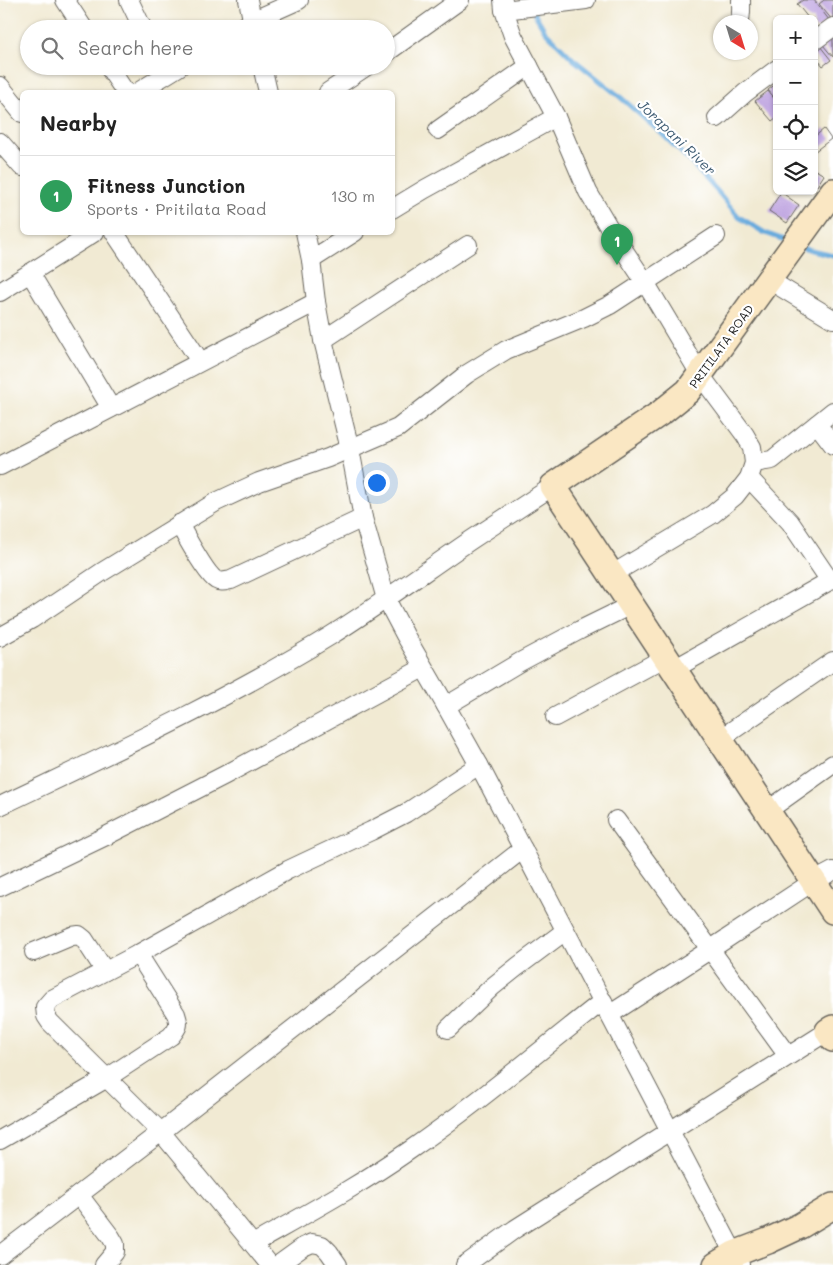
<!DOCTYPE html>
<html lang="en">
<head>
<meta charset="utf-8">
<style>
  :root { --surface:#fff; --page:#f6f6f6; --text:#222; --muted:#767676; --line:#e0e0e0; --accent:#111827 }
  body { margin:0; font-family:Mali,sans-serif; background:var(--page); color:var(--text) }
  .controls { position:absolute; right:15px; top:15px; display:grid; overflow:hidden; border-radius:8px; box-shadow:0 1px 4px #0004 }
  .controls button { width:45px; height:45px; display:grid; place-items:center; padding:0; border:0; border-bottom:1px solid var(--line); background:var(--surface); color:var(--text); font:25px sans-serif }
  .compass { position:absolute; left:713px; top:15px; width:45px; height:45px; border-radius:50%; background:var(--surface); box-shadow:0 1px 4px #0004; rotate:142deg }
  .you { position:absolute; left:376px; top:482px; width:18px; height:18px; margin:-12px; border:4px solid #fff; border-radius:50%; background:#1a73e8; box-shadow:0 0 0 8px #1a73e833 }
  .badge { display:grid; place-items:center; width:32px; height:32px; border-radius:50%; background:var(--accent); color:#fff; font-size:16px; font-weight:700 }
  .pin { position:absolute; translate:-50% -41px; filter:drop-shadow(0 1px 2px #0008) }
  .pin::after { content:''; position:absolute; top:26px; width:18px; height:15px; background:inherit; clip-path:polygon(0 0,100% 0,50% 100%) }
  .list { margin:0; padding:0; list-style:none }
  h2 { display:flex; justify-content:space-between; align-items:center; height:65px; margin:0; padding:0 20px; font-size:21px }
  h2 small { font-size:16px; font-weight:400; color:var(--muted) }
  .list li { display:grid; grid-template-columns:32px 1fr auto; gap:15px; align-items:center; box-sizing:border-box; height:80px; padding:0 20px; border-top:1px solid var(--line) }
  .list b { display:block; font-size:19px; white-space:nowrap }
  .list p { margin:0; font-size:16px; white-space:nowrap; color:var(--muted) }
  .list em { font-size:16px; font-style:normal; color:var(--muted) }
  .icon { flex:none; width:28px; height:28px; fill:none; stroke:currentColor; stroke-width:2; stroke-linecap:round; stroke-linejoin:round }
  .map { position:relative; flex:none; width:833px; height:1265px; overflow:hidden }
  .search { position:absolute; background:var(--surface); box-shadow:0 1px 4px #0004; left:20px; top:20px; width:375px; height:55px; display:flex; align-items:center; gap:12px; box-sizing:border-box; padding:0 18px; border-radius:28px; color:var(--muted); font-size:19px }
  .panel { position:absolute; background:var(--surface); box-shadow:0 1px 4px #0004; left:20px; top:90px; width:375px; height:145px; border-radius:8px }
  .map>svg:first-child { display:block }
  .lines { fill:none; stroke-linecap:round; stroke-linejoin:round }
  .stream { stroke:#69abdd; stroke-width:5 }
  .building { fill:#c0a6e1 }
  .street-casing { stroke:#67645c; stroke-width:20 }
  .secondary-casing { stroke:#67645c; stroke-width:28 }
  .street { stroke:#fff; stroke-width:18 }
  .secondary { stroke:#fae7c3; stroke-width:25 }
  .labels { text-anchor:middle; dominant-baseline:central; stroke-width:4.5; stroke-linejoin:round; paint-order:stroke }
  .street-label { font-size:12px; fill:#1c1c1c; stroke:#fff }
  .water-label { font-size:14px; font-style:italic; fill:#3f5c73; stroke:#fff }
</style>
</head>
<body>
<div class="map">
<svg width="833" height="1265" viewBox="0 0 833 1265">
  <rect width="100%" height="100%" fill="#fff"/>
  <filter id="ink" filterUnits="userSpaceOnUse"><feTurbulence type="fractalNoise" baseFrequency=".02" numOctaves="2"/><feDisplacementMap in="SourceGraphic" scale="10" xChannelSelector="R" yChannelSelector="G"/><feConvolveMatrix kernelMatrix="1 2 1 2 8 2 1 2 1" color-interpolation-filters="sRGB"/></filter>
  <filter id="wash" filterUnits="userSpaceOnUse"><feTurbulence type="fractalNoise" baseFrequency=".0096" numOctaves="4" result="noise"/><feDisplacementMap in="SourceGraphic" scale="20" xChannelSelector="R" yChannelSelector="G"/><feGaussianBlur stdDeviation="1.12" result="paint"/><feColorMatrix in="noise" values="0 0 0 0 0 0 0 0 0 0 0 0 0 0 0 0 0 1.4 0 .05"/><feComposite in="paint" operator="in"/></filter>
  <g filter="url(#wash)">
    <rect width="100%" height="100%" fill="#f1ead3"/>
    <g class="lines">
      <g class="stream">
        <path d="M532,9l13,22 28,28 46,37 41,36 29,28 29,32 21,25 26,16 22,8"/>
        <path d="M802,247l9,3 22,5"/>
      </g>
    </g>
    <g id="blocks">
      <g class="building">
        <path d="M803,0h11l15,20 -12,9 -3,-3v-7h-5l-12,-15z"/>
        <path d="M824,0h9v21l-14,-17z"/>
        <path d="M833,37v20l-10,-12z"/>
        <path d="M820,46l11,14 -8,6 -9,-11v-5z"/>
        <path d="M777,83v18l-9,-11z"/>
        <path d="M768,91l9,11v15l-5,4 -17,-20z"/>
        <path d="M824,129l7,10 -17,13v-15z"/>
        <path d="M814,169l10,6 -7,11 -3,-1z"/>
        <path d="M781,192l18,13 -12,18 -18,-12z"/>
      </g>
    </g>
  </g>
  <g filter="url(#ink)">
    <use href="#blocks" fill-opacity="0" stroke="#67645c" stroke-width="1"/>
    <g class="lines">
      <defs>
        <g id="street">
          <path d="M65,0l19,29"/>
          <path d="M129,0l14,29"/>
          <path d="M248,0l6,29"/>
          <path d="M503,0l1,10 9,26 43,81 32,75 23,39 34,51 56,94 44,59 7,12 2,16 -5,15 -14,18 -22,18 -102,61"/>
          <path d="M504,10l82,-10"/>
          <path d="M739,22c3,-6 2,-14 2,-22"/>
          <path d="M240,29l12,-8 47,-21"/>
          <path d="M814,41l19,-14"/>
          <path d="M386,53l74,-53"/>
          <path d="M108,66l16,24 3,2"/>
          <path d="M262,66l6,26"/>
          <path d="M0,86l22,27"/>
          <path d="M138,92l42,-26"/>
          <path d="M328,92l39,-26"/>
          <path d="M717,118l28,-25 32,-24"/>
          <path d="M438,130l91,-64"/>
          <path d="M0,142l22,25"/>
          <path d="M392,209l33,-20 131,-72"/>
          <path d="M114,232l86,129"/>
          <path d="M305,232l6,28 5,42 7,38 27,109 13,69 23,81 19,36 41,71 33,59 261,500"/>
          <path d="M311,260l44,-28"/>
          <path d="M30,273l81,135"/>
          <path d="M769,280l64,39"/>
          <path d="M0,292l95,-60"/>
          <path d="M323,340l145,-95"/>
          <path d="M817,424l16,21"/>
          <path d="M754,463l18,-3 61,-49"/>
          <path d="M0,466l316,-164"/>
          <path d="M749,478l41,44 40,59"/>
          <path d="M179,524c6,11 28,51 37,56 5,3 10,1 15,0l132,-62"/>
          <path d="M0,637l32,-18 70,-47 114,-70 43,-20 69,-24 70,-30 69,-54 39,-24 78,-32 26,-13 106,-69"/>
          <path d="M674,669l159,-90"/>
          <path d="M446,706l74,-44 60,-32 51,-25"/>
          <path d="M555,717l111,-60"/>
          <path d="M720,739l113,-78"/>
          <path d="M0,806c111,-53 224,-105 330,-170 48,-30 94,-64 141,-96 27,-18 55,-36 82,-54"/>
          <path d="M767,811l66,-47"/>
          <path d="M616,820l172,236"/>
          <path d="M0,887l104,-50 121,-62 198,-107"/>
          <path d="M34,952l38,-16 7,-1 5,4 21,32"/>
          <path d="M609,1015l102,-66 103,-68 19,-10"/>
          <path d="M448,1029l44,-42 25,-20 48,-36"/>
          <path d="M0,1140l107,-62 64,-42c7,-9 9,-11 5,-22l-38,-60"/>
          <path d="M79,1195l32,42 4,7v8l-11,13"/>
          <path d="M253,1244c53,-30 107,-59 157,-94 67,-46 129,-99 193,-149"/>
          <path d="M0,1255l161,-123 362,-283"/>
          <path d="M270,1265l-109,-133 -111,-110 -4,-6 -1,-9 7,-8 86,-45 150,-84 83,-39 35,-18 73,-48"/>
          <path d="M278,1265l25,-18 9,-4 10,2 7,7 9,13"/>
          <path d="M465,1265l50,-36 313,-198"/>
        </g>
        <g id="secondary">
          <path d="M833,191l-145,200 -26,21 -109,74 280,425"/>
          <path d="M833,1028l-5,3 5,8"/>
          <path d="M716,1265l18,-11 34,-13 32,-15 33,-20"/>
        </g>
      </defs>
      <use href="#street" class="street-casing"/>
      <use href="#secondary" class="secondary-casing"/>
      <use href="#street" class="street"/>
      <use href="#secondary" class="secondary"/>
    </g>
  </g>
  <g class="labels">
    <g class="street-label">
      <text transform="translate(721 346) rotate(-54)">PRITILATA ROAD</text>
    </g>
    <g class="water-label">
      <text transform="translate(677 137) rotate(44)">Jorapani River</text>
    </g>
  </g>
</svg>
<div class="controls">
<button>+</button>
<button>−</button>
<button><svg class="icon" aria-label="locate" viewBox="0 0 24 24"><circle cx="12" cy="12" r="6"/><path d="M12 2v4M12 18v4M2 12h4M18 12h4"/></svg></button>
<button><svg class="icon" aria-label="layers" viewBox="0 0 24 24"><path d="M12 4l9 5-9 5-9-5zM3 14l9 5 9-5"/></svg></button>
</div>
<svg class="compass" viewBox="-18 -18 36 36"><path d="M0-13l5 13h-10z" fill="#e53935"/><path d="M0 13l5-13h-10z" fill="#767676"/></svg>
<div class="you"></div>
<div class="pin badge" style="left:617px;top:265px;background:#2e9e5b">1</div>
<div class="search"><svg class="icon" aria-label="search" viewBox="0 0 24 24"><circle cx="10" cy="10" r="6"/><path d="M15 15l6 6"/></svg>Search here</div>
<section class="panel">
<h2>Nearby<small></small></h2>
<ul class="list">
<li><span class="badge" style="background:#2e9e5b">1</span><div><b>Fitness Junction</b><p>Sports · Pritilata Road</p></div><em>130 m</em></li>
</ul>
</section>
</div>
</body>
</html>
